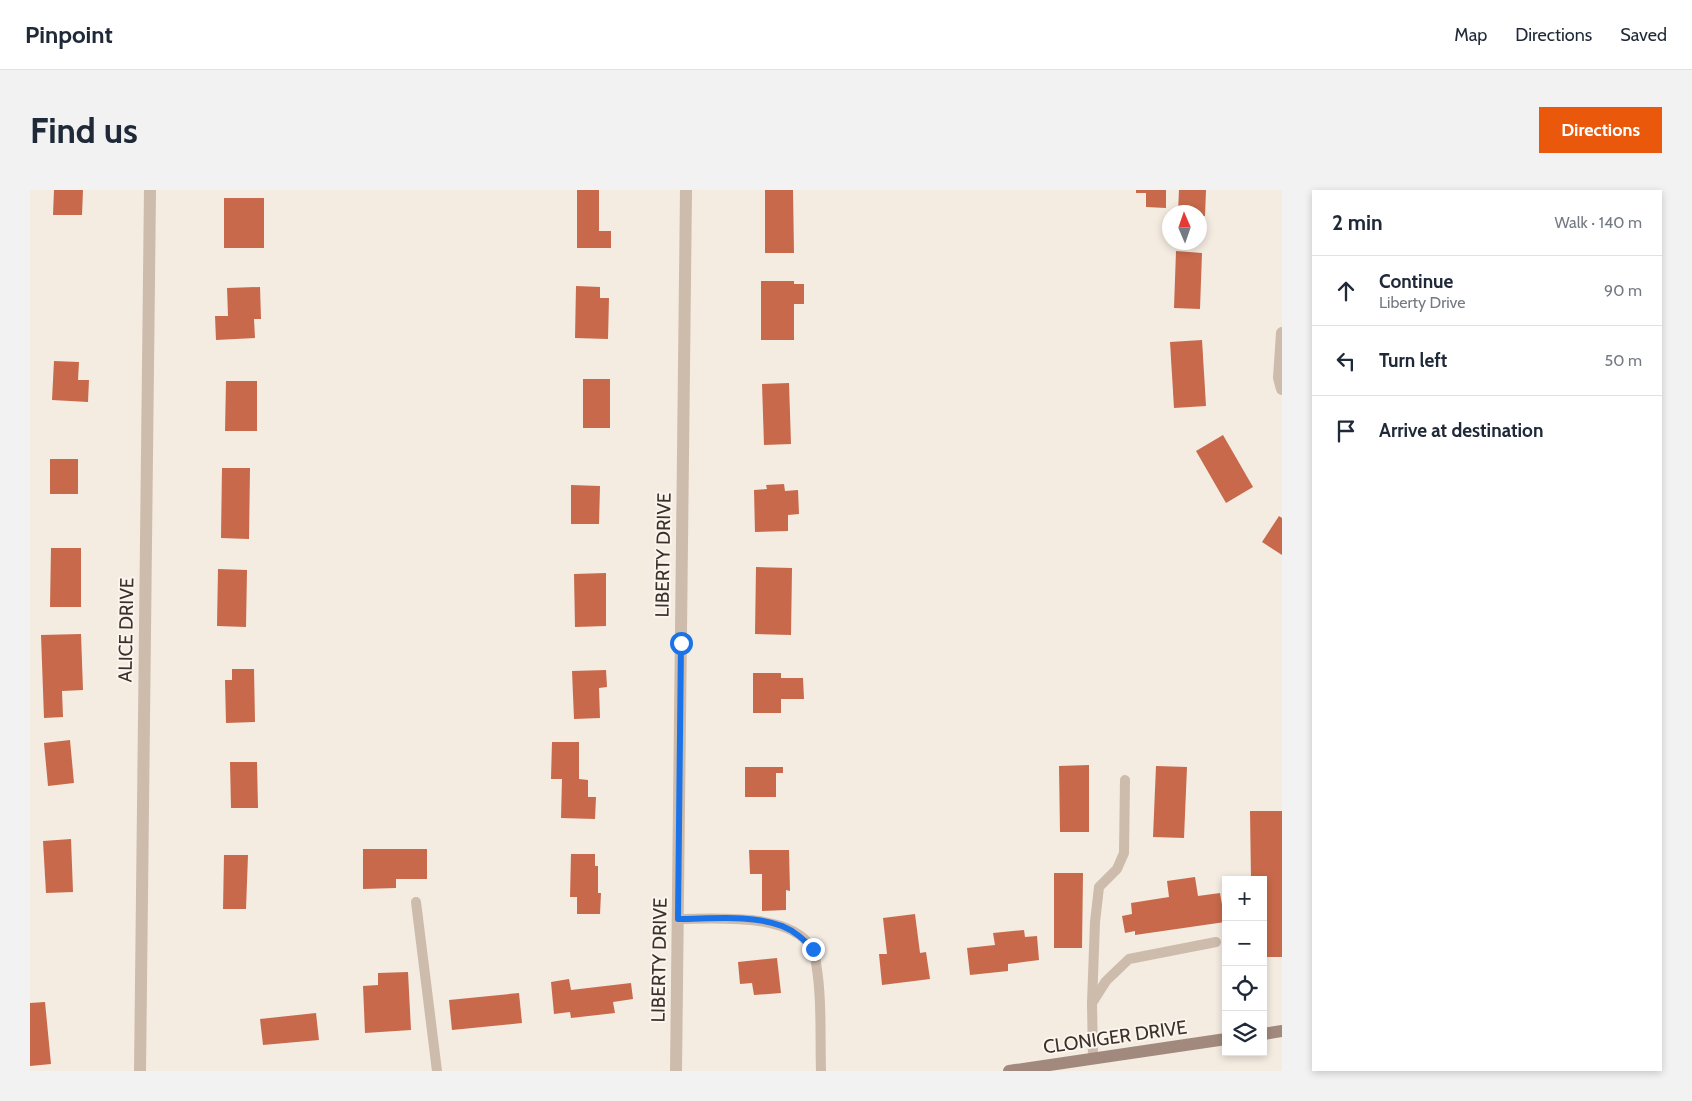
<!DOCTYPE html>
<html lang="en">
<head>
<meta charset="utf-8">
<style>
  :root { --surface:#fff; --page:#f2f2f3; --text:#1f2937; --muted:#747a83; --line:#e0e1e3; --accent:#ea580c }
  body { margin:0; font-family:Cabin,sans-serif; background:var(--page); color:var(--text) }
  .controls { position:absolute; right:15px; bottom:15px; display:grid; overflow:hidden; border-radius:0px; box-shadow:0 2px 8px #0003 }
  .controls button { width:45px; height:45px; display:grid; place-items:center; padding:0; border:0; border-bottom:1px solid var(--line); background:var(--surface); color:var(--text); font:25px sans-serif }
  .compass { position:absolute; left:1132px; top:15px; width:45px; height:45px; border-radius:50%; background:var(--surface); box-shadow:0 2px 8px #0003; rotate:358deg }
  .stop { position:absolute; width:15px; height:15px; margin:-11px; border:4px solid #1a73e8; border-radius:50%; background:#fff }
  .stop.end { background:#1a73e8; border-color:#fff; box-shadow:0 1px 5px #0008 }
  .list { margin:0; padding:0; list-style:none }
  h2 { display:flex; justify-content:space-between; align-items:center; height:65px; margin:0; padding:0 20px; font-size:21px }
  h2 small { font-size:16px; font-weight:400; color:var(--muted) }
  .list li { display:grid; grid-template-columns:32px 1fr auto; gap:15px; align-items:center; box-sizing:border-box; height:70px; padding:0 20px; border-top:1px solid var(--line) }
  .list b { display:block; font-size:19px; white-space:nowrap }
  .list p { margin:0; font-size:16px; white-space:nowrap; color:var(--muted) }
  .list em { font-size:16px; font-style:normal; color:var(--muted) }
  .icon { flex:none; width:28px; height:28px; fill:none; stroke:currentColor; stroke-width:2; stroke-linecap:round; stroke-linejoin:round }
  .map { position:relative; flex:none; width:1252px; height:881px; overflow:hidden; border-radius:0px }
  header { display:flex; align-items:center; gap:30px; box-sizing:border-box; height:70px; padding:0 25px; background:var(--surface); border-bottom:1px solid var(--line) }
  header strong { font-size:24px }
  nav { display:flex; gap:28px; margin-inline-start:auto; font-size:18px }
  .intro { display:flex; align-items:center; justify-content:space-between; box-sizing:border-box; height:120px; padding:0 30px }
  h1 { margin:0; font-size:35px }
  .button { padding:12px 22px; border-radius:0px; background:var(--accent); color:#fff; font-size:18px; font-weight:700 }
  main { display:flex; gap:30px; padding:0 30px }
  aside { flex:1; background:var(--surface); border-radius:0px; box-shadow:0 2px 8px #0003 }
  .map>svg:first-child { display:block }
  .building { fill:#c8694b }
  .lines { fill:none; stroke-linecap:round; stroke-linejoin:round }
  .service { stroke:#cdbbac; stroke-width:10 }
  .minor { stroke:#cdbbac; stroke-width:12 }
  .tertiary { stroke:#cdbbac; stroke-width:12 }
  .secondary { stroke:#a18a7d; stroke-width:12 }
  .route { stroke:#1a73e8; stroke-width:6 }
  .labels { text-anchor:middle; dominant-baseline:central; stroke-width:4; stroke-linejoin:round; paint-order:stroke }
  .street-label { font-size:19px; fill:#3b302b; stroke:#fbf5ee }
</style>
</head>
<body>
<header>
<strong>Pinpoint</strong>
<nav><a>Map</a><a>Directions</a><a>Saved</a></nav>
</header>
<div class="intro"><h1>Find us</h1><a class="button">Directions</a></div>
<main>
<div class="map">
<svg width="1252" height="881" viewBox="0 0 1252 881">
  <rect width="100%" height="100%" fill="#f4ebe1"/>
  <g class="building">
    <path d="M24,0h29l-1,25h-29z"/>
    <path d="M547,0h22v41h12v17h-34z"/>
    <path d="M735,0h28l1,63h-29z"/>
    <path d="M1106,0h30v18l-20,-1v-14h-10z"/>
    <path d="M1149,0h27l-1,26h-5v-4h-22z"/>
    <rect x="194" y="8" width="40" height="50"/>
    <path d="M1146,61l26,2 -2,56 -26,-1z"/>
    <path d="M731,91h33v3h10v20h-10v36h-33z"/>
    <path d="M546,96l24,1v11h9l-1,41 -33,-1z"/>
    <path d="M230,97l1,32h-7l1,19 -39,2 -1,-24h13l-1,-28z"/>
    <path d="M1172,150l4,66 -32,2 -4,-66z"/>
    <path d="M24,171l25,1 -1,18h11l-1,22 -36,-2z"/>
    <rect x="553" y="189" width="27" height="49"/>
    <path d="M196,191h31v50h-32z"/>
    <path d="M759,193l2,61 -27,1 -2,-61z"/>
    <path d="M1193,245l30,52 -27,16 -30,-52z"/>
    <rect x="20" y="269" width="28" height="35"/>
    <path d="M192,278h28l-1,71 -28,-1z"/>
    <path d="M754,294l1,7 13,-1 1,24 -11,1v16l-33,1 -1,-42 13,-1 -1,-4z"/>
    <path d="M541,295l29,1 -1,38h-28z"/>
    <path d="M1249,326l3,2v37l-20,-13z"/>
    <path d="M21,358h30v59h-31z"/>
    <path d="M726,377l36,1 -1,67 -36,-1z"/>
    <path d="M188,379l29,1 -1,57 -29,-1z"/>
    <path d="M576,383v53l-31,1 -1,-53z"/>
    <path d="M51,444l2,56 -21,1 1,26 -19,1 -3,-83z"/>
    <path d="M202,479h22l1,53 -29,1 -1,-43h7z"/>
    <path d="M576,480l1,17 -8,1 1,30 -26,1 -2,-48z"/>
    <path d="M723,483h28v5h22l1,21h-23v14h-28z"/>
    <path d="M40,550l4,43 -26,3 -4,-43z"/>
    <path d="M522,552h27v37l9,1v17h8l-1,22 -34,-1 1,-39h-11z"/>
    <path d="M200,572h27l1,46h-27z"/>
    <path d="M1059,575v67h-29l-1,-66z"/>
    <path d="M1126,576l31,1 -3,71 -31,-1z"/>
    <path d="M715,577h38v6h-7v24h-31z"/>
    <path d="M1220,621h32v146h-19v-77h-12z"/>
    <path d="M41,649l2,53 -27,1 -3,-52z"/>
    <path d="M333,659h64v30h-31v9l-33,1z"/>
    <path d="M719,660h40l1,41 -4,-1v20l-24,1v-37h-12z"/>
    <path d="M541,664h24v12h3v27h3l-1,21h-23v-17h-7z"/>
    <path d="M194,665h24l-2,54h-23z"/>
    <path d="M1024,683h29l-1,75h-28z"/>
    <path d="M1165,687l3,19 22,-3 5,29 -90,13v-4l-10,2 -3,-17 10,-2 -1,-11 38,-6 -2,-16z"/>
    <path d="M885,724l5,39 6,-1 4,27 -48,6 -3,-31h8l-4,-36z"/>
    <path d="M994,740l1,7 12,-1 2,24 -31,4v7l-38,4 -3,-27 28,-3 -2,-12z"/>
    <path d="M747,768l4,35 -27,2 -2,-12 -12,1 -2,-22z"/>
    <path d="M378,782l3,58 -46,3 -2,-47 15,-1v-12z"/>
    <path d="M539,789l2,11 60,-7 2,16 -20,3 2,11 -44,5 -1,-6 -16,2 -3,-32z"/>
    <path d="M489,803l3,30 -70,7 -3,-30z"/>
    <path d="M15,812l6,62 -21,2v-63z"/>
    <path d="M286,823l3,27 -56,5 -3,-26z"/>
  </g>
  <g class="lines">
    <g class="service">
      <path d="M386,712l21,169"/>
      <path d="M648,729c37,0 112,-7 134,29 3,4 3,11 4,15 6,35 4,72 5,108"/>
      <path d="M1062,813l3,-81 4,-35 18,-18 7,-16 1,-73"/>
      <path d="M1063,869l-1,-56 14,-22 23,-22 87,-17"/>
    </g>
    <g class="minor">
      <path d="M1252,143l-3,45 3,11"/>
      <path d="M110,881l10,-881"/>
    </g>
    <path class="tertiary" d="M646,881l10,-881"/>
    <g class="secondary">
      <path d="M1233,844l19,-3"/>
      <path d="M979,881l217,-32"/>
    </g>
  </g>
  <g class="lines">
    <path class="route" d="M651,453l-3,276c33,0 72,-5 104,7 13,5 22,14 31,23"/>
  </g>
  <g class="labels">
    <g class="street-label">
      <text transform="translate(633 365) rotate(-89)">LIBERTY DRIVE</text>
      <text transform="translate(96 440) rotate(-89)">ALICE DRIVE</text>
      <text transform="translate(629 770) rotate(-89)">LIBERTY DRIVE</text>
      <text transform="translate(1085 847) rotate(-8)">CLONIGER DRIVE</text>
    </g>
  </g>
</svg>
<div class="controls">
<button>+</button>
<button>−</button>
<button><svg class="icon" aria-label="locate" viewBox="0 0 24 24"><circle cx="12" cy="12" r="6"/><path d="M12 2v4M12 18v4M2 12h4M18 12h4"/></svg></button>
<button><svg class="icon" aria-label="layers" viewBox="0 0 24 24"><path d="M12 4l9 5-9 5-9-5zM3 14l9 5 9-5"/></svg></button>
</div>
<svg class="compass" viewBox="-18 -18 36 36"><path d="M0-13l5 13h-10z" fill="#e53935"/><path d="M0 13l5-13h-10z" fill="#747a83"/></svg>
<div class="stop" style="left:651px;top:453px"></div>
<div class="stop end" style="left:783px;top:759px"></div>
</div>
<aside>
<h2>2 min<small>Walk · 140 m</small></h2>
<ul class="list">
<li><svg class="icon" aria-label="ahead" viewBox="0 0 24 24"><path d="M12 20V5M6 11l6-6 6 6"/></svg><div><b>Continue</b><p>Liberty Drive</p></div><em>90 m</em></li>
<li><svg class="icon" aria-label="left" viewBox="0 0 24 24"><path d="M17 20v-9H6M10 6l-5 5 5 5"/></svg><div><b>Turn left</b></div><em>50 m</em></li>
<li><svg class="icon" aria-label="arrive" viewBox="0 0 24 24"><path d="M6 21V4h12l-3 4 3 4H6"/></svg><div><b>Arrive at destination</b></div></li>
</ul>
</aside>
</main>
</body>
</html>
